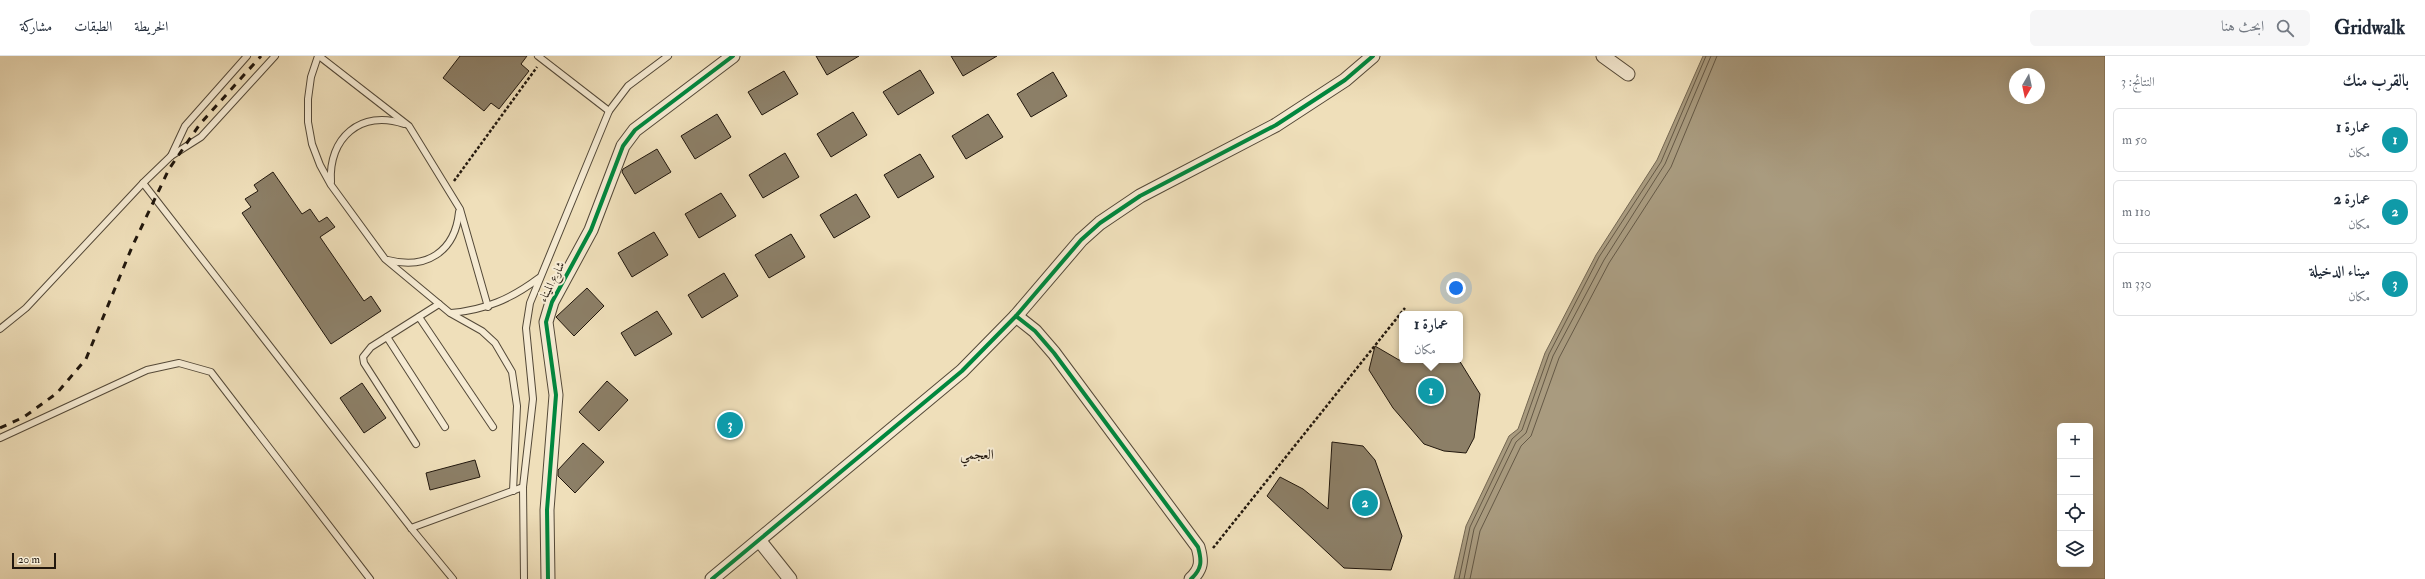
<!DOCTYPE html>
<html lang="ar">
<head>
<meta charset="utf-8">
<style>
  :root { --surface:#fff; --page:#f6f6f7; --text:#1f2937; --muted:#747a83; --line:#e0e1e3; --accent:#db2777 }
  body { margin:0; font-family:"IM FELL Double Pica",Amiri,serif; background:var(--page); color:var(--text); direction:rtl }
  .controls { position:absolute; right:12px; bottom:12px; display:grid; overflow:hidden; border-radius:6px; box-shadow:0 4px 16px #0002 }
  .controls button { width:36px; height:36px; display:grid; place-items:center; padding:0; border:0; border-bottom:1px solid var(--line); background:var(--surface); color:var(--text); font:20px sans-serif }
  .compass { position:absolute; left:2009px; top:12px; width:36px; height:36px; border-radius:50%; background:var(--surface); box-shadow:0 4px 16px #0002; rotate:189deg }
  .scale { position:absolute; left:12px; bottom:10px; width:44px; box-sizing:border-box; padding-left:4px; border:2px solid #21170d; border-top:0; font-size:11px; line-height:14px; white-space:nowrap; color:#21170d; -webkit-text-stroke:3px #f5ead2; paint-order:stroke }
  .you { position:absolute; left:1456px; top:232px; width:14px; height:14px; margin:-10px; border:3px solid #fff; border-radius:50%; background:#1a73e8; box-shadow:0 0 0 6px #1a73e833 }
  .badge { display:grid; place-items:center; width:26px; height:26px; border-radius:50%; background:var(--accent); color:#fff; font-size:13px; font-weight:700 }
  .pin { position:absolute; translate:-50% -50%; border:2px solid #fff; box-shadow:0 1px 4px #0006 }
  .popup { position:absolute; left:1399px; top:255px; width:64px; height:52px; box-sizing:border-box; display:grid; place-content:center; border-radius:6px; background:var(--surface); filter:drop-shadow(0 1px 3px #0005); font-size:13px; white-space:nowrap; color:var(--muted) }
  .popup b { font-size:15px; color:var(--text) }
  .popup::after { content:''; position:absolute; left:50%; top:100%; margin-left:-8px; border:8px solid transparent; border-top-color:var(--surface) }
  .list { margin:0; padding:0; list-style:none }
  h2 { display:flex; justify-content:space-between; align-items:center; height:52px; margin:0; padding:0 16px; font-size:17px }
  h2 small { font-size:13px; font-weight:400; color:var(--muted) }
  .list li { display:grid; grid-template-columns:26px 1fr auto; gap:12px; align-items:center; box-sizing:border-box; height:64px; margin:0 8px 8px; padding:0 8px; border:1px solid var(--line); border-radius:6px }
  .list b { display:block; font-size:15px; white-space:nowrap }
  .list p { margin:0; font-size:13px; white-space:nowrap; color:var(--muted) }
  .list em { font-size:13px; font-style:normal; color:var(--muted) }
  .icon { flex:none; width:22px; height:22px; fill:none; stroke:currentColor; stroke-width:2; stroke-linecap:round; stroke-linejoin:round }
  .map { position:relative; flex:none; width:2105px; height:523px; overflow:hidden; direction:ltr }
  header { display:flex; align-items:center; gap:24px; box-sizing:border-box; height:56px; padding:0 20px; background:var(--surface); border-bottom:1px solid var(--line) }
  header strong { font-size:19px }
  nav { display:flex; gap:22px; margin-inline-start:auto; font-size:14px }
  .search { width:280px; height:36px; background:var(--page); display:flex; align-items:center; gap:10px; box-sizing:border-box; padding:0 14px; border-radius:6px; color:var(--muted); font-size:15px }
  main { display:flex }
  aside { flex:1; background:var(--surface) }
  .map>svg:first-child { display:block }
  .water { fill:#a99b7f; stroke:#736651; fill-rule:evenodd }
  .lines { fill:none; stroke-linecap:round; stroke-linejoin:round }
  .shore { stroke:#655946; stroke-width:1 }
  .building { fill:#8c7f67; stroke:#21170d }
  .lane-casing { stroke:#544938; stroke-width:8 }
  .street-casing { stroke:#544938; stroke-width:15 }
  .path { stroke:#21170d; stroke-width:2.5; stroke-dasharray:3 2; stroke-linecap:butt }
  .lane { stroke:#f5ead2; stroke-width:6 }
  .street { stroke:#f5ead2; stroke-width:13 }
  .rail { stroke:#21170d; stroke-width:3; stroke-dasharray:7 7; stroke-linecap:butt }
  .cycleway-casing { stroke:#f5ead2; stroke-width:6 }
  .cycleway { stroke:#00873e; stroke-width:4 }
  .labels { text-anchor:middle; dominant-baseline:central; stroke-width:4; stroke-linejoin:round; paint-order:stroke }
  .street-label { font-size:12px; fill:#21170d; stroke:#f5ead2 }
  .quarter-label { font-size:14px; fill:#21170d; stroke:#f5ead2 }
</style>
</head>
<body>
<header>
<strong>Gridwalk</strong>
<div class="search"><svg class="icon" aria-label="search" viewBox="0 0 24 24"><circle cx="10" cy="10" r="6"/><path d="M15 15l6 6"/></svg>ابحث هنا</div>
<nav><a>الخريطة</a><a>الطبقات</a><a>مشاركة</a></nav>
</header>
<main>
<aside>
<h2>بالقرب منك<small>النتائج: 3</small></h2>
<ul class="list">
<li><span class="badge" style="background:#0f9aa8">1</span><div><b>عمارة 1</b><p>مكان</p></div><em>50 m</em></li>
<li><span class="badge" style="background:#0f9aa8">2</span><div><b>عمارة 2</b><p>مكان</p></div><em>110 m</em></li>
<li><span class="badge" style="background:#0f9aa8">3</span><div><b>ميناء الدخيلة</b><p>مكان</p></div><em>330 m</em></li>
</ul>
</aside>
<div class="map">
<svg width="2105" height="523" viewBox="0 0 2105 523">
  <rect width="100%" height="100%" fill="#efdfba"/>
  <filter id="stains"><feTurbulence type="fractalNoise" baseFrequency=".005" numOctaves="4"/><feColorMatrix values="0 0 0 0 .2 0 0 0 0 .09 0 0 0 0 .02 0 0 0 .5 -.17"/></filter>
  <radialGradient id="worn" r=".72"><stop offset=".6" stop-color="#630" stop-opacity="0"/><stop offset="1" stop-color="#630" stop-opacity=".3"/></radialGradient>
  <path class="water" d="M1703,0h402v523h-651l12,-53 43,-90 9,-7 27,-76 51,-98 61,-95zM2015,18h24v24h-24zM2060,370h30v138h-30z"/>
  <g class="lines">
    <g class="shore">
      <path d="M1459,523l11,-52 42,-88 10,-9 27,-76 50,-97 62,-95 45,-106"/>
      <path d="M1464,523l10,-50 42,-87 10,-9 27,-77 51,-96 61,-96 46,-108"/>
      <path d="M1470,523l10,-48 41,-85 10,-10 28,-78 50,-95 62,-96 46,-111"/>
    </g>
  </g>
  <g class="building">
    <path d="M460,0h67l-6,8 8,7 -30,38 -8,-6 -7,8 -41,-33z"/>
    <path d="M816,0h43l-32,19z"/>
    <path d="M951,0h46l-34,20z"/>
    <path d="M920,14l14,23 -36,22 -15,-23z"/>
    <path d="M784,15l14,23 -36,21 -14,-23z"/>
    <path d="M1053,16l14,24 -36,21 -14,-23z"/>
    <path d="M853,56l14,23 -36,22 -14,-23z"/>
    <path d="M717,58l14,23 -36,22 -14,-23z"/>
    <path d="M988,58l15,23 -37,22 -14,-23z"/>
    <path d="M657,93l14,23 -36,22 -13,-22 1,-3z"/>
    <path d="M785,97l14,24 -36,21 -14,-23z"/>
    <path d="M920,98l14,23 -36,21 -14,-23z"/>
    <path d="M273,116l29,42 8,-5 9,13 8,-5 8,10 -15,10 44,64 7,-5 10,15 -50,33 -89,-131 9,-6 -6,-8 13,-8 -4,-6z"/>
    <path d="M721,137l15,23 -37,22 -14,-24z"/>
    <path d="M856,138l14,23 -36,21 -14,-23z"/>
    <path d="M654,176l14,23 -36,22 -14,-24z"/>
    <path d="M791,178l14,23 -36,21 -14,-23z"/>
    <path d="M724,217l14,23 -36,22 -14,-23z"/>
    <path d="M587,232l17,18 -30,30 -18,-19z"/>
    <path d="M657,255l15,23 -37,22 -14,-23z"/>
    <path d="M1375,290l24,14h60l21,34 -6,44 -8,15 -22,-2 -20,-7 -31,-36 -24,-38z"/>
    <path d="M607,325l21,19 -29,31 -20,-19z"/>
    <path d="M362,327l24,35 -22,15 -24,-35z"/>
    <path d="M1332,386l31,4 12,14 27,76 -11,34 -47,-2 -77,-72 13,-19 23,12 25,20z"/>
    <path d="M583,387l21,19 -29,31 -17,-17v-6z"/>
    <path d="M475,404l5,17 -50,13 -4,-17z"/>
  </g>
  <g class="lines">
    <defs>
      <g id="lane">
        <path d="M318,0l-7,21 -3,22v23l4,22 8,21 11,20 54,74 65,54 32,18 13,12 17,29 5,34 -4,85"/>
        <path d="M319,0l90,70 51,83 28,98"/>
        <path d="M538,0l71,55"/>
        <path d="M171,100l14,-30 62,-70"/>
        <path d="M331,126c-3,-44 30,-73 73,-58"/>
        <path d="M143,127l268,345 42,51"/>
        <path d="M388,204c38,10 67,-8 71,-48"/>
        <path d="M451,257c34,-3 60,-14 88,-35"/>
        <path d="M419,261l74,110"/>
        <path d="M0,273l26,-21 117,-125 28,-27 30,-19 74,-81"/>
        <path d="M387,281l58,90"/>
        <path d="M0,382l147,-68 32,-7 32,9 159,207"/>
        <path d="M416,388l-52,-81 -1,-6 8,-10 68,-43"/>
        <path d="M411,472l112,-41"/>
        <path d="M524,523l-1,-92 10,-88 -7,-71 4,-25 79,-192 19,-25 40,-30"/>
      </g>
      <g id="street">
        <path d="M1603,0l25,18"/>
        <path d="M1016,260l19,15 19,22 144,194c4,14 4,22 -7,32"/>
        <path d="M759,484l31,39"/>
        <path d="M548,523l-1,-69 9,-115 -10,-73 6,-20 39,-72 32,-84 12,-16 98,-74"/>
        <path d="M712,523l250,-208 54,-55 65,-76 19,-17 40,-27 136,-71 69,-45 28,-24"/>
      </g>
    </defs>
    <use href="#lane" class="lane-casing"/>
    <use href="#street" class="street-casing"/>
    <g class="path">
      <path d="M454,125l83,-114"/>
      <path d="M1213,492l192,-240"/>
    </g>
    <use href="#lane" class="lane"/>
    <use href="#street" class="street"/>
    <path class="rail" d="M0,372l24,-11 33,-24 29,-34 46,-112 37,-78 31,-45 61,-68"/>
    <defs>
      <g id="cycleway">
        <path d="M1016,260l19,15 19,22 144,194c4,14 4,22 -7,32"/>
        <path d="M548,523l-1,-69 9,-115 -10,-73 6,-20 39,-72 32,-84 12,-16 98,-74"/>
        <path d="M712,523l250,-208 54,-55 65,-76 19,-17 40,-27 136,-71 69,-45 28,-24"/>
      </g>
    </defs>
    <use href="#cycleway" class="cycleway-casing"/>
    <use href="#cycleway" class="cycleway"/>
  </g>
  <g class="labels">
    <g class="street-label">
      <text transform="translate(552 226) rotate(-63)">شارع الميناء</text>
    </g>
    <g class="quarter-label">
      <text x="977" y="398">العجمي</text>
    </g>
  </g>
  <rect width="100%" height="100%" filter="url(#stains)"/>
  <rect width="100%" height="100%" fill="url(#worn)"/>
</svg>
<div class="controls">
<button>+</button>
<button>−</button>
<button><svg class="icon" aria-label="locate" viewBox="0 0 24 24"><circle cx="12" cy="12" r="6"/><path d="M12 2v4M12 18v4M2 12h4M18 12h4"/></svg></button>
<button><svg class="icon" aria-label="layers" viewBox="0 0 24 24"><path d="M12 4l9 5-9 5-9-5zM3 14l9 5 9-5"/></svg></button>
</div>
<svg class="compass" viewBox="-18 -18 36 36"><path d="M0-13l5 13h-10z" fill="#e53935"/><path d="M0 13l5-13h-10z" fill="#747a83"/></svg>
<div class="scale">20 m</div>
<div class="you"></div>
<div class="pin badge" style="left:1431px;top:335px;background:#0f9aa8">1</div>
<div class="popup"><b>عمارة 1</b>مكان</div>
<div class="pin badge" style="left:1365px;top:447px;background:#0f9aa8">2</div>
<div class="pin badge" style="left:730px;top:369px;background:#0f9aa8">3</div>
</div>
</main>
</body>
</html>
